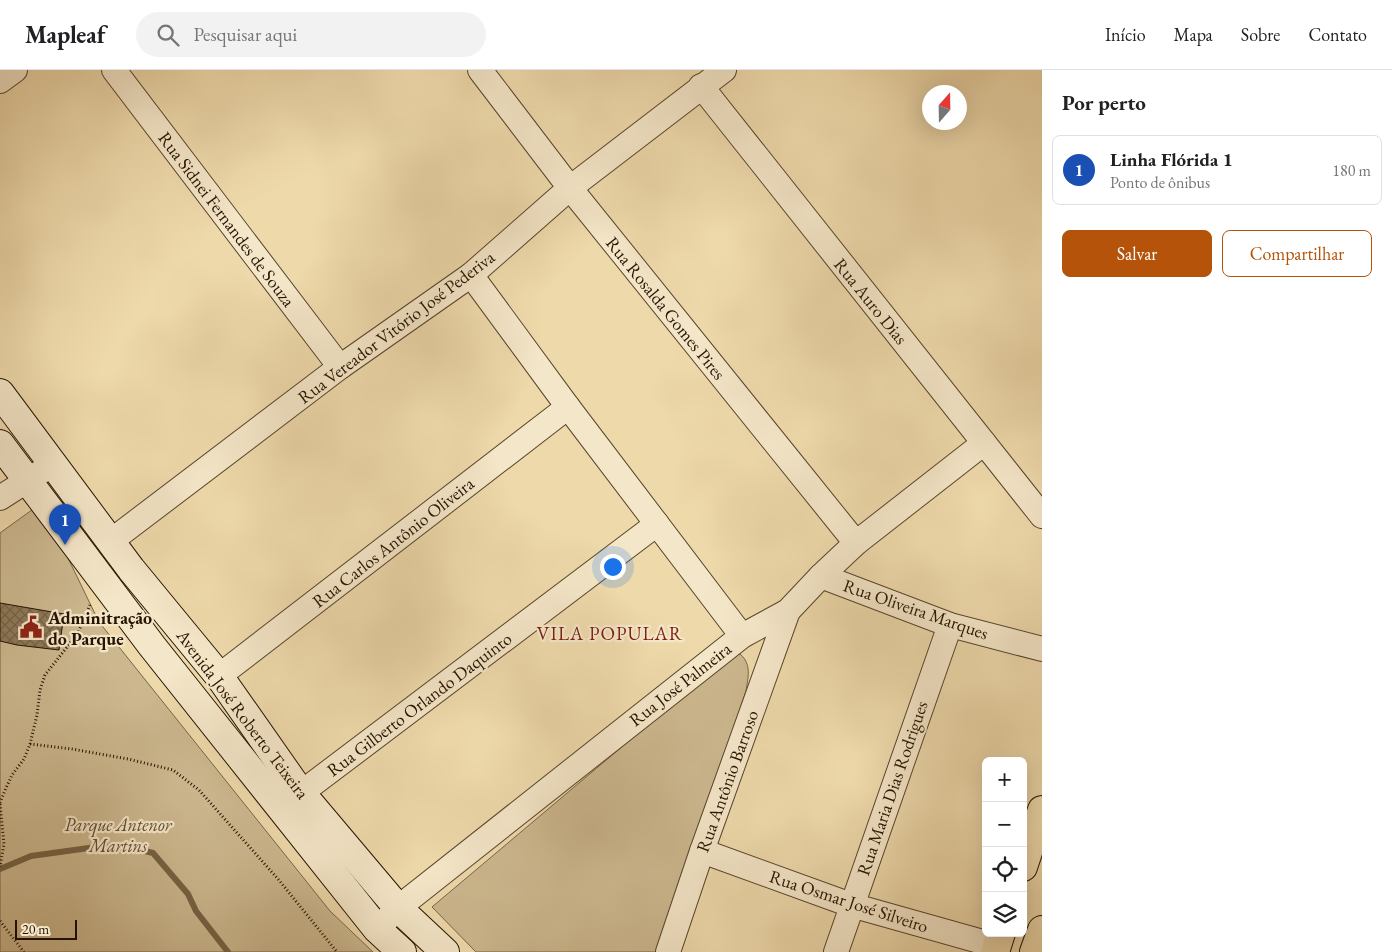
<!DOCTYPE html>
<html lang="pt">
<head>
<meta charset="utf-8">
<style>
  :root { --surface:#fff; --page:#f2f2f2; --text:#202124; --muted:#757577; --line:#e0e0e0; --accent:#b45309 }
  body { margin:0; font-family:"EB Garamond",serif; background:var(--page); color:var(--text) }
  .controls { position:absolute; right:15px; bottom:15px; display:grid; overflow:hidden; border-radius:8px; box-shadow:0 5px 20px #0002 }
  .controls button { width:45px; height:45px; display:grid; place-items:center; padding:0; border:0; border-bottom:1px solid var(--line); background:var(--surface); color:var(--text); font:25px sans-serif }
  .compass { position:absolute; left:922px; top:15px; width:45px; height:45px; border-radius:50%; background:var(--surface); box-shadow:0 5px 20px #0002; rotate:20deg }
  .scale { position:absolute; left:15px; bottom:12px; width:62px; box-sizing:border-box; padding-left:5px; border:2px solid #251300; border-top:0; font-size:14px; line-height:18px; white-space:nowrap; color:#251300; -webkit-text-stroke:4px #f4e6c8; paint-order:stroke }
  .you { position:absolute; left:612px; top:496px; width:18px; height:18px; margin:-12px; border:4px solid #fff; border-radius:50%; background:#1a73e8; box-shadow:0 0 0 8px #1a73e833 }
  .badge { display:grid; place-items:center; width:32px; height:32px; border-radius:50%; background:var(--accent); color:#fff; font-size:16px; font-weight:700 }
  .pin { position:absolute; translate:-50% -41px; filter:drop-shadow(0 1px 2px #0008) }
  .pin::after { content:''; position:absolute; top:26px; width:18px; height:15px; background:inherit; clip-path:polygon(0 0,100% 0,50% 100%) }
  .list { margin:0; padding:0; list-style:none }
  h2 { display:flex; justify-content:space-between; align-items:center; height:65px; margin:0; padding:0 20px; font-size:21px }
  h2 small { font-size:16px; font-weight:400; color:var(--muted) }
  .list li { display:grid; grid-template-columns:32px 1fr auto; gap:15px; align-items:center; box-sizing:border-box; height:70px; margin:0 10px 10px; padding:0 10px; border:1px solid var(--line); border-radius:8px }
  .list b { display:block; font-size:19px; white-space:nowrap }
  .list p { margin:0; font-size:16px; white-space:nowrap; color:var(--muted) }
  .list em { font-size:16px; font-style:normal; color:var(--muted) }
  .actions { display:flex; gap:10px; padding:15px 20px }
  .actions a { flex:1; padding:11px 0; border:1px solid var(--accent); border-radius:8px; text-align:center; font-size:18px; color:var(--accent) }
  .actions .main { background:var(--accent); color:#fff }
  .icon { flex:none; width:28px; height:28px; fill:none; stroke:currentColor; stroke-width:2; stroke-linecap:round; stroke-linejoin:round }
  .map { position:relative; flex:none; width:1042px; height:882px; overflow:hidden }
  header { display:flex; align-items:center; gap:30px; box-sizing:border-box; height:70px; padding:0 25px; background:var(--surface); border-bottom:1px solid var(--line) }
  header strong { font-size:24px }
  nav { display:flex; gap:28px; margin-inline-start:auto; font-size:18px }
  .search { width:350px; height:45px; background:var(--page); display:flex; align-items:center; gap:12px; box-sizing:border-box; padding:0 18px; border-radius:28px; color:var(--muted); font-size:19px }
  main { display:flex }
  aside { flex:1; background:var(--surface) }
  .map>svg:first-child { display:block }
  .green { fill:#ccb78e; stroke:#786547 }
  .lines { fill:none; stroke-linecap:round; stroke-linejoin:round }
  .stream { stroke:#756244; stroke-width:6 }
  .building { fill:url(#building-cross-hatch); stroke:#251300 }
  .street-casing { stroke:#57442b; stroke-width:26 }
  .secondary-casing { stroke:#251300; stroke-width:30 }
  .primary-casing { stroke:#251300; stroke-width:30 }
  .path { stroke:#251300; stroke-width:3; stroke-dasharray:1 2.5; stroke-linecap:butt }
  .street { stroke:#f4e6c8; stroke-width:24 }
  .secondary { stroke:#f4e6c8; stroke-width:28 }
  .primary { stroke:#eed9ab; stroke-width:28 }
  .labels { text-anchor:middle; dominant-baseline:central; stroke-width:4.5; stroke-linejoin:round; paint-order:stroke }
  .street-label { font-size:18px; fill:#251300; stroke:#f4e6c8 }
  .poi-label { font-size:18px; font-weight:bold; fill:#251300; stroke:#f4e6c8; text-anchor:start }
  .park-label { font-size:18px; font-style:italic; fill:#5f4c32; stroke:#f4e6c8 }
  .neighbourhood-label { font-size:19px; letter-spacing:1px; fill:#7a1f14; stroke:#f4e6c8 }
</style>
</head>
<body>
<header>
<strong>Mapleaf</strong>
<div class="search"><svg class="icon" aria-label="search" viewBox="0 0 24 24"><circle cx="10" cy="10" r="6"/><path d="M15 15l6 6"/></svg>Pesquisar aqui</div>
<nav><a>Início</a><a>Mapa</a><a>Sobre</a><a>Contato</a></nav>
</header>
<main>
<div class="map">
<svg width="1042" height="882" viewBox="0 0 1042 882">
  <defs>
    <pattern id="building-cross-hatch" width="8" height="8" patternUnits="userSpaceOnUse" patternTransform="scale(1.25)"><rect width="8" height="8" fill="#8e7a59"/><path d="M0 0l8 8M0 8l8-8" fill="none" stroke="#746347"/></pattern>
  </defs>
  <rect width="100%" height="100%" fill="#eed9ab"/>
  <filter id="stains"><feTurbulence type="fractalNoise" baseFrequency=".004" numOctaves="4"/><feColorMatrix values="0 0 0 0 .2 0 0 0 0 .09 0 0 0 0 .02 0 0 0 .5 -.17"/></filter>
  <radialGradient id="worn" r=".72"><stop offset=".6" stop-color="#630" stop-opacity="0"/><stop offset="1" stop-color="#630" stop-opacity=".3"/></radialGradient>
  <g class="green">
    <path d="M36,437l31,49 32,66 231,289 43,41h-373v-419z"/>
    <path d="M740,584c12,10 8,24 6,37l-88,261h-182l-44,-45 294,-248z"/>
  </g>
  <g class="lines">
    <path class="stream" d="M0,799l31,-13 65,-9 36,1 21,5 35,41 8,17 32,41"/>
  </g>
  <path class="building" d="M0,533l64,11 -5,36 -42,-5 -17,-4z"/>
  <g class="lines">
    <defs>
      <g id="street">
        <path d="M114,0l226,297"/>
        <path d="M480,0l90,118 286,355"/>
        <path d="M0,11l15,-11"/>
        <path d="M701,16l341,430"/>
        <path d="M471,205l97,132 174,229"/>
        <path d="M0,428l53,-34"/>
        <path d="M111,471l229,-174 131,-92 99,-87 154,-118"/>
        <path d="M821,506l129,49 92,24"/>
        <path d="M219,606l349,-269"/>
        <path d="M301,723l356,-269"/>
        <path d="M702,781l149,54 146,41"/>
        <path d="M377,859l21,-21 344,-272 46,-25 33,-35 35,-33 128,-100"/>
        <path d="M668,882l34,-101 86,-240"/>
        <path d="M836,882l114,-327"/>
      </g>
      <g id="secondary">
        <path d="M0,323l131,176 88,107 82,117 97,115 47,44"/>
        <path d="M0,374l152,202 225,283 25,23"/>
      </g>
      <g id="primary">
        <path d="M1023,797l19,-57"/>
        <path d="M995,882l6,-19"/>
        <path d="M1034,882l8,-22"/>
      </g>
    </defs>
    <use href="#street" class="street-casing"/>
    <use href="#secondary" class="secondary-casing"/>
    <use href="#primary" class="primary-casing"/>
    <g class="path">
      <path d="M30,674l42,5 56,10 45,11 26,20 79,89 59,73"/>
      <path d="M0,733l6,-15 6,-13 12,-16 6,-15 7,-29 3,-25 5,-15 33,-42 12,-28"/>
      <path d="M0,734l4,40 -4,23"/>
      <path d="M0,851l24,31"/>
    </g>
    <use href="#street" class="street"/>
    <use href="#secondary" class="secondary"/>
    <use href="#primary" class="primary"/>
  </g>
  <defs>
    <symbol id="civic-bare" viewBox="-9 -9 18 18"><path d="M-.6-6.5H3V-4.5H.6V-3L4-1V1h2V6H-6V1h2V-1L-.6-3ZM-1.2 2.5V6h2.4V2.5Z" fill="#8f2418" stroke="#f4e6c8" stroke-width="2.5" paint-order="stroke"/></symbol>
  </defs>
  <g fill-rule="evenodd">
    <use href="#civic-bare" x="15" y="541" width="32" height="32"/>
  </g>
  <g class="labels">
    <g class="street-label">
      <text transform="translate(227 149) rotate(53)">Rua Sidnei Fernandes de Souza</text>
      <text transform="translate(871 231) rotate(51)">Rua Auro Dias</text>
      <text transform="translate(666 238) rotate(51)">Rua Rosalda Gomes Pires</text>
      <text transform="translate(396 257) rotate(-37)">Rua Vereador Vitório José Pederiva</text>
      <text transform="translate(393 472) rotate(-38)">Rua Carlos Antônio Oliveira</text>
      <text transform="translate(916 539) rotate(19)">Rua Oliveira Marques</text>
      <text transform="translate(680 614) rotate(-38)">Rua José Palmeira</text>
      <text transform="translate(419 634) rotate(-37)">Rua Gilberto Orlando Daquinto</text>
      <text transform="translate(243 644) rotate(53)">Avenida José Roberto Teixeira</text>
      <text transform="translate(727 711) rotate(-70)">Rua Antônio Barroso</text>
      <text transform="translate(892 718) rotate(-71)">Rua Maria Dias Rodrigues</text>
      <text transform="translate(849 831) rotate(18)">Rua Osmar José Silveiro</text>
    </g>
    <g class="poi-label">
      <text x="48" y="547">Adminitração<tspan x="48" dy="21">do Parque</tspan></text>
    </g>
    <g class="park-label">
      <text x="118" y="754">Parque Antenor<tspan x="118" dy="21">Martins</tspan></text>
    </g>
    <g class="neighbourhood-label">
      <text x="610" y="563">VILA POPULAR</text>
    </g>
  </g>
  <rect width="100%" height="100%" filter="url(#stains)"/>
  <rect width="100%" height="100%" fill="url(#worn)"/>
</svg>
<div class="controls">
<button>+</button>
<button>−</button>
<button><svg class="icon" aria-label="locate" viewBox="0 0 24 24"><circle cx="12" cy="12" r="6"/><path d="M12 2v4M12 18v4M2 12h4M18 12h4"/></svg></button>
<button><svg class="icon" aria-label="layers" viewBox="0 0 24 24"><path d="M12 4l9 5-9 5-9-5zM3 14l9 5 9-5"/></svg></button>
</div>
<svg class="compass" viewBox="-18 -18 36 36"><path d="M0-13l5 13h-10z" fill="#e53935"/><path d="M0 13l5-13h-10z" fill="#757577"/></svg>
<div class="scale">20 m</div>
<div class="you"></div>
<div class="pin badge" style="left:65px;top:475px;background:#1a4fb4">1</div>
</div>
<aside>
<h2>Por perto<small></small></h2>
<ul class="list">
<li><span class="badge" style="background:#1a4fb4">1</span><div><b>Linha Flórida 1</b><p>Ponto de ônibus</p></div><em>180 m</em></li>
</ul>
<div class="actions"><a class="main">Salvar</a><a>Compartilhar</a></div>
</aside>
</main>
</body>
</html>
